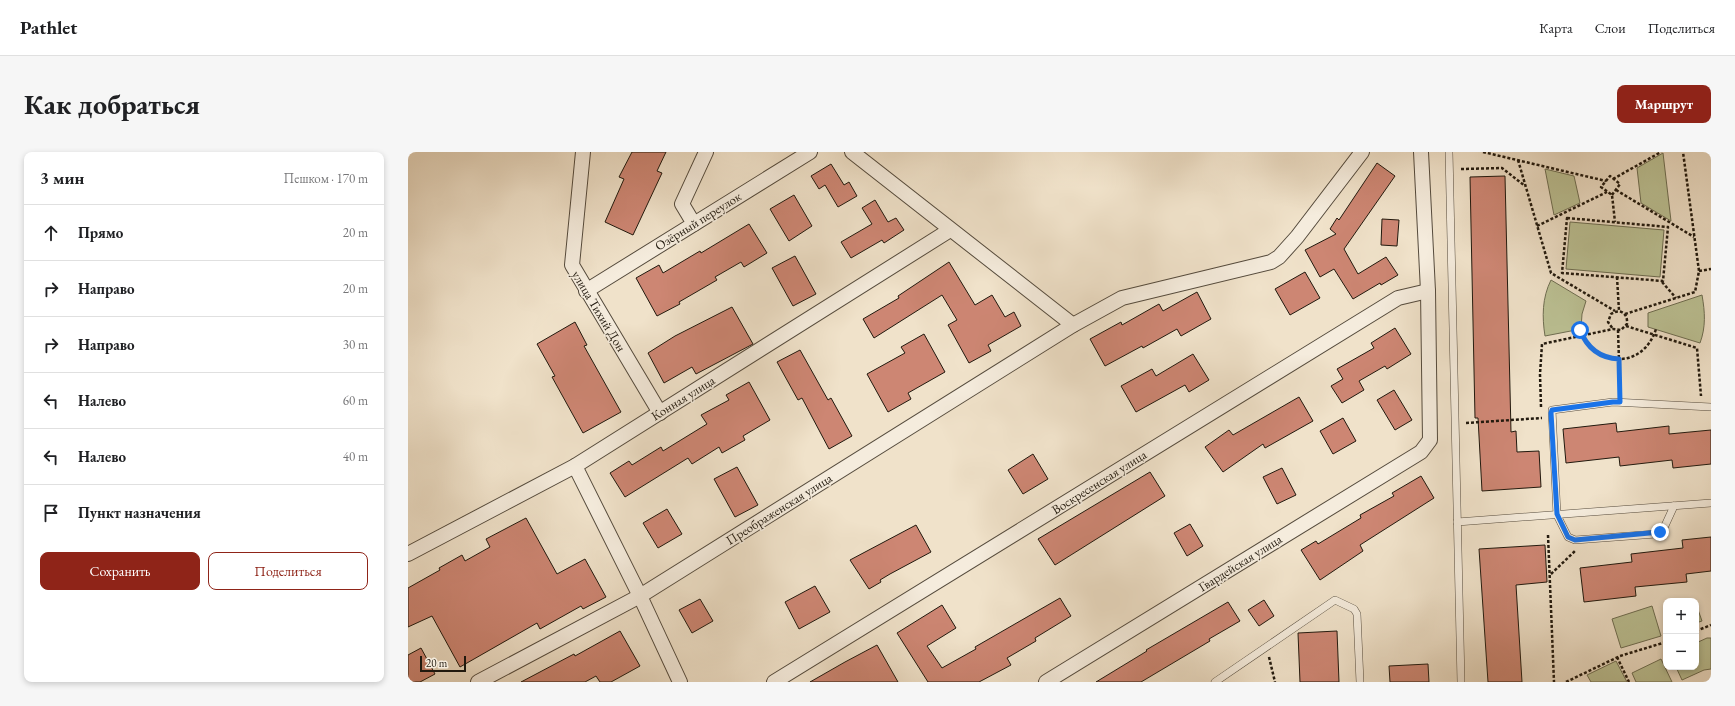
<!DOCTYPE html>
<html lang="ru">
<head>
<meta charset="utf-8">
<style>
  :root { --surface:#fff; --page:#f6f6f6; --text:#202124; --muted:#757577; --line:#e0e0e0; --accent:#8f2418 }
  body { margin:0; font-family:"EB Garamond",serif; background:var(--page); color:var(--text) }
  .controls { position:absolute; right:12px; bottom:12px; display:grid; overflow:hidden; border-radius:8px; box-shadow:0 2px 6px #0003 }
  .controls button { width:36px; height:36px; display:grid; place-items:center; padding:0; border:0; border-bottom:1px solid var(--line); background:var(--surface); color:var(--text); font:20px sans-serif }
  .scale { position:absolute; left:12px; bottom:10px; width:46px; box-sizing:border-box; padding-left:4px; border:2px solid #21190e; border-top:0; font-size:11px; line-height:14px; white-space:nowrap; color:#21190e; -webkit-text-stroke:3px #f5ecdd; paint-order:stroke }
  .stop { position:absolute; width:12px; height:12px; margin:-9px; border:3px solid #1a73e8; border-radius:50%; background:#fff }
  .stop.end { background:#1a73e8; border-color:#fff; box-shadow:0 1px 4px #0008 }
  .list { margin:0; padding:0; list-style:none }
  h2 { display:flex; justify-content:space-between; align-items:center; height:52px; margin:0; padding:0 16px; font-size:17px }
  h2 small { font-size:13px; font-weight:400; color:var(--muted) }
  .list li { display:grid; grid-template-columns:26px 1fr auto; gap:12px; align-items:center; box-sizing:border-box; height:56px; padding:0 16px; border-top:1px solid var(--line) }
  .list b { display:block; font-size:15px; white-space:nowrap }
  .list em { font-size:13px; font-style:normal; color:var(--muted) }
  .actions { display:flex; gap:8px; padding:12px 16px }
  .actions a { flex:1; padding:9px 0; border:1px solid var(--accent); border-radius:8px; text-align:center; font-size:14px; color:var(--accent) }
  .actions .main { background:var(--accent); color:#fff }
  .icon { flex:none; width:22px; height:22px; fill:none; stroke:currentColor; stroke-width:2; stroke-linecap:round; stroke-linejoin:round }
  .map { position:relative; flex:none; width:1303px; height:530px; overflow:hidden; border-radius:8px }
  header { display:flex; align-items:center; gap:24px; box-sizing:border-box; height:56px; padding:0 20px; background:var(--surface); border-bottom:1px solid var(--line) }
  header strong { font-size:19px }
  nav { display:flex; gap:22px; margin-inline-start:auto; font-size:14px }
  .intro { display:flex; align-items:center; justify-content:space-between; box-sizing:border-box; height:96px; padding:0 24px }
  h1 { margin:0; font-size:28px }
  .button { padding:10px 18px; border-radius:8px; background:var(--accent); color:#fff; font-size:14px; font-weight:700 }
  main { display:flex; gap:24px; padding:0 24px }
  aside { flex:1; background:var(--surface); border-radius:8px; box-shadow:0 2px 6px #0003 }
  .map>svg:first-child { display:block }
  .green { fill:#bcc295; stroke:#6e6e52 }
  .building { fill:#cd8673; stroke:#21190e }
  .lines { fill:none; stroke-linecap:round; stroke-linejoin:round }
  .service-casing { stroke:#554b3d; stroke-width:8 }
  .minor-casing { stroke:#554b3d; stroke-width:16 }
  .path { stroke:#21190e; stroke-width:2.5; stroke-dasharray:3 2; stroke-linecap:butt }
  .service { stroke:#f5ecdd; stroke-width:7 }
  .minor { stroke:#f5ecdd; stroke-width:14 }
  .route { stroke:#1a73e8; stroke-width:5 }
  .labels { text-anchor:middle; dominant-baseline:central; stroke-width:3; stroke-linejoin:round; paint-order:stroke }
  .street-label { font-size:13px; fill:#21190e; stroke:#f5ecdd }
</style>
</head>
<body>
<header>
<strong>Pathlet</strong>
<nav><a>Карта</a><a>Слои</a><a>Поделиться</a></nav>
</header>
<div class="intro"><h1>Как добраться</h1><a class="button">Маршрут</a></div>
<main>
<aside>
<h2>3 мин<small>Пешком · 170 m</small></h2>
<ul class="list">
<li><svg class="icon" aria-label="ahead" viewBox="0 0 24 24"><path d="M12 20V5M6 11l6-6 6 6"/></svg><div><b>Прямо</b></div><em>20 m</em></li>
<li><svg class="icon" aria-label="right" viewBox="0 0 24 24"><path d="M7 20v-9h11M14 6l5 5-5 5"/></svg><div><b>Направо</b></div><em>20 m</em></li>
<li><svg class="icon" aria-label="right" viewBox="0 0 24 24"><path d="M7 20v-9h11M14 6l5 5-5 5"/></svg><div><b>Направо</b></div><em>30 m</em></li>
<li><svg class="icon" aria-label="left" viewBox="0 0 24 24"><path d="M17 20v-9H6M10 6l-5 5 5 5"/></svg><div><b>Налево</b></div><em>60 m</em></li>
<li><svg class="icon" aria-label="left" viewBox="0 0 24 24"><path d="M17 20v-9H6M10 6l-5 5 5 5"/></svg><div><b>Налево</b></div><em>40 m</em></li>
<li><svg class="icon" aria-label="arrive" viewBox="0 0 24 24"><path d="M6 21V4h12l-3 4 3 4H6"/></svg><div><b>Пункт назначения</b></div></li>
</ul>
<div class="actions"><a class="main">Сохранить</a><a>Поделиться</a></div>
</aside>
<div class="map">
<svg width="1303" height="530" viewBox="0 0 1303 530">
  <rect width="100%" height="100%" fill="#f0e2ca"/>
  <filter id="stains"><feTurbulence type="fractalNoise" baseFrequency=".005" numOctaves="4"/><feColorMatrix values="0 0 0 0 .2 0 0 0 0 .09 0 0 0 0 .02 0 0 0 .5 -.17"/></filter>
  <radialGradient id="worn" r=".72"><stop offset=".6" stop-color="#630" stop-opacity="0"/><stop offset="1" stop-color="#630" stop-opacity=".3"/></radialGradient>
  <g class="green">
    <path d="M1255,1l8,68 -30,-18 -4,-35z"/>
    <path d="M1137,17l29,7 6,27 -26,12z"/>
    <path d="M1162,70l94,8 -4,47 -94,-8z"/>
    <path d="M1143,128l35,21 -4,13 -1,15 -36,7c-3,-19 -3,-38 6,-56z"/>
    <path d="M1294,143c3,17 4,32 -2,48l-52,-16v-14z"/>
    <path d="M1288,452l6,17 -6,2z"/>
    <path d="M1244,454l9,30 -40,12 -9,-29z"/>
    <path d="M1299,486h4v31l-7,1 -22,10 -6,-13h20v-24z"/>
    <path d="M1253,507l11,23h-36l-4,-9z"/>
    <path d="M1208,509l11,21h-36l-4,-7z"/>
  </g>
  <g class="building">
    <path d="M224,0h34l-9,19 5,2 -29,62 -28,-13 19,-43 -5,-2z"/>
    <path d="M969,11l18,13 -51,73 14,25 28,-17 12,18 -17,10 -1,-2 -27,16 -19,-30 -14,8 -15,-27 31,-16 -6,-5 7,-11 2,2z"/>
    <path d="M423,12l13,21 5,-3 8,14 -19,11 -13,-22 -6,4 -8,-13z"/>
    <path d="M1097,24l6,256 5,-1 1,21 22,-1 2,36 -59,4 -4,-73h-3l-5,-241z"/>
    <path d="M386,43l18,31 -23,15 -19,-32z"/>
    <path d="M467,48l13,22 8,-4 8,12 -20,13 -2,-3 -31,18 -10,-16 31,-18 -10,-16z"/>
    <path d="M974,67l17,1 -2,26 -16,-1z"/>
    <path d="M341,72l18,29 -23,14 -3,-5 -26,15 2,3 -38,22 1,2 -23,12 -21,-38 23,-13 4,8 37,-22 1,2z"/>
    <path d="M387,104l21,38 -23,12 -21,-38z"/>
    <path d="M541,110l26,43 17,-10 13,22 9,-5 7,14 -33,19 3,6 -22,12 -21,-38 9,-5 -15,-25 -68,43 -11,-19 36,-21 -1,-2z"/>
    <path d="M897,120l15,26 -30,17 -15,-26z"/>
    <path d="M789,140l14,27 -30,17 -4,-7 -34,19 -1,-2 -37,20 -15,-27 31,-17 1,3 37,-21 4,7z"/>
    <path d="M324,155l21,37 -57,30 -4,-7 -28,16 -16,-30 27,-17z"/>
    <path d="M167,170l12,23 -3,1 37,66 -38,21 -31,-56 3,-1 -18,-32z"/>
    <path d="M987,176l16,26 -24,15 -2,-3 -26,15 5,9 -22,13 -11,-17 12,-7 -6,-10 37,-21 -3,-5z"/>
    <path d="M516,182l21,38 -37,21 3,6 -23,13 -21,-38 38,-21 -4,-6z"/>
    <path d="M392,198l28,50 3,-2 21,38 -23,13 -27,-51 -4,2 -21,-38z"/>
    <path d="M785,202l16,26 -20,12 -4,-7 -49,27 -15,-26 31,-17 4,7z"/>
    <path d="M341,230l21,38 -27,16 2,4 -23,13 -3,-6 -27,17 -4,-6 -63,39 -15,-24 19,-12 3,4 29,-18 2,4 44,-27 -6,-9 28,-15 -3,-5z"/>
    <path d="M986,238l18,30 -17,10 -18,-30z"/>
    <path d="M891,245l14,24 -48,27 -2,-4 -40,28 -18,-25 24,-17 4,5z"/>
    <path d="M935,266l13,23 -23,13 -13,-23z"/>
    <path d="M1208,271l1,9 52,-6v8l42,-4v34l-38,4 -1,-8 -52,6 -1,-9 -53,6 -3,-34z"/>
    <path d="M625,302l15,25 -25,15 -15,-24z"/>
    <path d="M329,315l21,38 -23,12 -21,-38z"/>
    <path d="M874,316l14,27 -19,9 -14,-27z"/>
    <path d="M742,320l15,24 -110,69 -17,-26z"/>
    <path d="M1013,324l13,22 -74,47 3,6 -43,29 -19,-30 15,-9 2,3 43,-26 -1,-3 34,-19 -2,-3z"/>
    <path d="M259,357l15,25 -24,14 -15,-25z"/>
    <path d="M118,366l31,56 28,-15 21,38 -23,12 -2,-3 -41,23 -3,-6 -77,44 -28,-51 -24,11v-39l32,-18 -1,-2 23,-13 3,6 25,-14 -4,-8z"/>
    <path d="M782,372l13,22 -16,10 -13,-23z"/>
    <path d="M508,373l15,27 -41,22 -10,6 1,2 -12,7 -19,-29z"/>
    <path d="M1303,385v34l-25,3 1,8 -52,5 1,9 -52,6 -4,-34 52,-6 -1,-8 52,-6 -1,-8z"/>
    <path d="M1137,393l2,37 -31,3 6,97h-34l-9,-133z"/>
    <path d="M407,434l15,26 -31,17 -14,-27z"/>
    <path d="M652,446l11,18 -36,22 1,3 -29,17 4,7 -32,17h-51l-31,-49 45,-28 14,23 -29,18 15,22 34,-19 -1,-2z"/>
    <path d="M292,447l13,22 -21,12 -13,-23z"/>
    <path d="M856,448l10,16 -15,10 -11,-16z"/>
    <path d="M820,450l12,19 -31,18 1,2 -69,41h-45l51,-31 -1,-1z"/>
    <path d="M212,479l20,35 -29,16h-11l-4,-6 -11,6h-64l53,-28 1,2z"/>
    <path d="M929,479l2,51h-39l-2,-49z"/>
    <path d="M469,493l21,37h-88l35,-20z"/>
    <path d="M13,496l14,26 -15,8h-12v-27z"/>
    <path d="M1020,512l1,18h-39l-1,-16z"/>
  </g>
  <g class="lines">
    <defs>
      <g id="service">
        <path d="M1041,0l12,530"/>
        <path d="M1266,354l-11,24 -7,4 -81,6 -7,-3 -11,-22 -5,-105 61,-8 98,5"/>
        <path d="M1049,370l254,-19"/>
        <path d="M807,530l120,-82 19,9 3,5 3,68"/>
      </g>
      <g id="minor">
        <path d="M175,0l-11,113 88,148"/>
        <path d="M444,0l221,173"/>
        <path d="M286,72l-12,-20 24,-52"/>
        <path d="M178,139l224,-139"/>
        <path d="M167,314l65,130 40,86"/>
        <path d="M0,402l167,-88 375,-236"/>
        <path d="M70,530l162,-86 433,-271 49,-27 149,-36 8,-5 18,-20 65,-85"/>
        <path d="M366,530l624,-384 30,-7"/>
        <path d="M638,530l375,-230 9,-12 -2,-149 -7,-139"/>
      </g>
    </defs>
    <use href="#service" class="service-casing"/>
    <use href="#minor" class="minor-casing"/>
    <g class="path">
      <path d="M1075,0l123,29"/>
      <path d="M1110,8l33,113 64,38"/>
      <path d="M1053,17l41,-1 23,18"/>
      <path d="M1205,27l48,-27"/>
      <path d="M1208,38l78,47"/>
      <path d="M1204,43l8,-11 -10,-8 -9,11 11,8 3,27"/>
      <path d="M1159,66l101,9 -5,54 -101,-8z"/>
      <path d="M1129,74l70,-34"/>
      <path d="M1291,119l12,-2"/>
      <path d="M1209,125l2,34"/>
      <path d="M1254,130l14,16"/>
      <path d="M1217,162l70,-22 4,-21 -16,-119"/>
      <path d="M1218,174l71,22 4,48"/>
      <path d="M1172,177c15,39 63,41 76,0"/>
      <path d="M1210,178l2,62"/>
      <path d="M1133,255l-1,-33 2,-30 71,-15 8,1 6,-6c1,-11 -7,-16 -16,-10l-3,8 5,7"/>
      <path d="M1058,271l76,-5"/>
      <path d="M1140,383l6,147"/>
      <path d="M1143,422l24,-23"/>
      <path d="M1288,479l15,-6"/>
      <path d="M861,505l6,25"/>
      <path d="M1209,505l12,25"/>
      <path d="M1158,530l54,-26 46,-14"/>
    </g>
    <use href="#service" class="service"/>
    <use href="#minor" class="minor"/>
  </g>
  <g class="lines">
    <path class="route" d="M1172,178c7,18 19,28 39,29l1,43h-7l-61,8 -1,3 6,101 11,23 7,3 85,-8"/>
  </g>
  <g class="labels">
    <g class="street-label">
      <text transform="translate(290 69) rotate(-32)">Озёрный переулок</text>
      <text transform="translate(191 159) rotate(59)">улица Тихий Дон</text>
      <text transform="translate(275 246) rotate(-32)">Конная улица</text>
      <text transform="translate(691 330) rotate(-32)">Воскресенская улица</text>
      <text transform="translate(371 357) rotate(-32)">Преображенская улица</text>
      <text transform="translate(832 411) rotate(-32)">Гвардейская улица</text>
    </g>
  </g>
  <rect width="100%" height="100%" filter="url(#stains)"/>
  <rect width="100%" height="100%" fill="url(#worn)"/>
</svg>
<div class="controls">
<button>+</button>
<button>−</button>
</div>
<div class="scale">20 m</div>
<div class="stop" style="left:1172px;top:178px"></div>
<div class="stop end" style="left:1252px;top:380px"></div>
</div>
</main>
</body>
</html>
